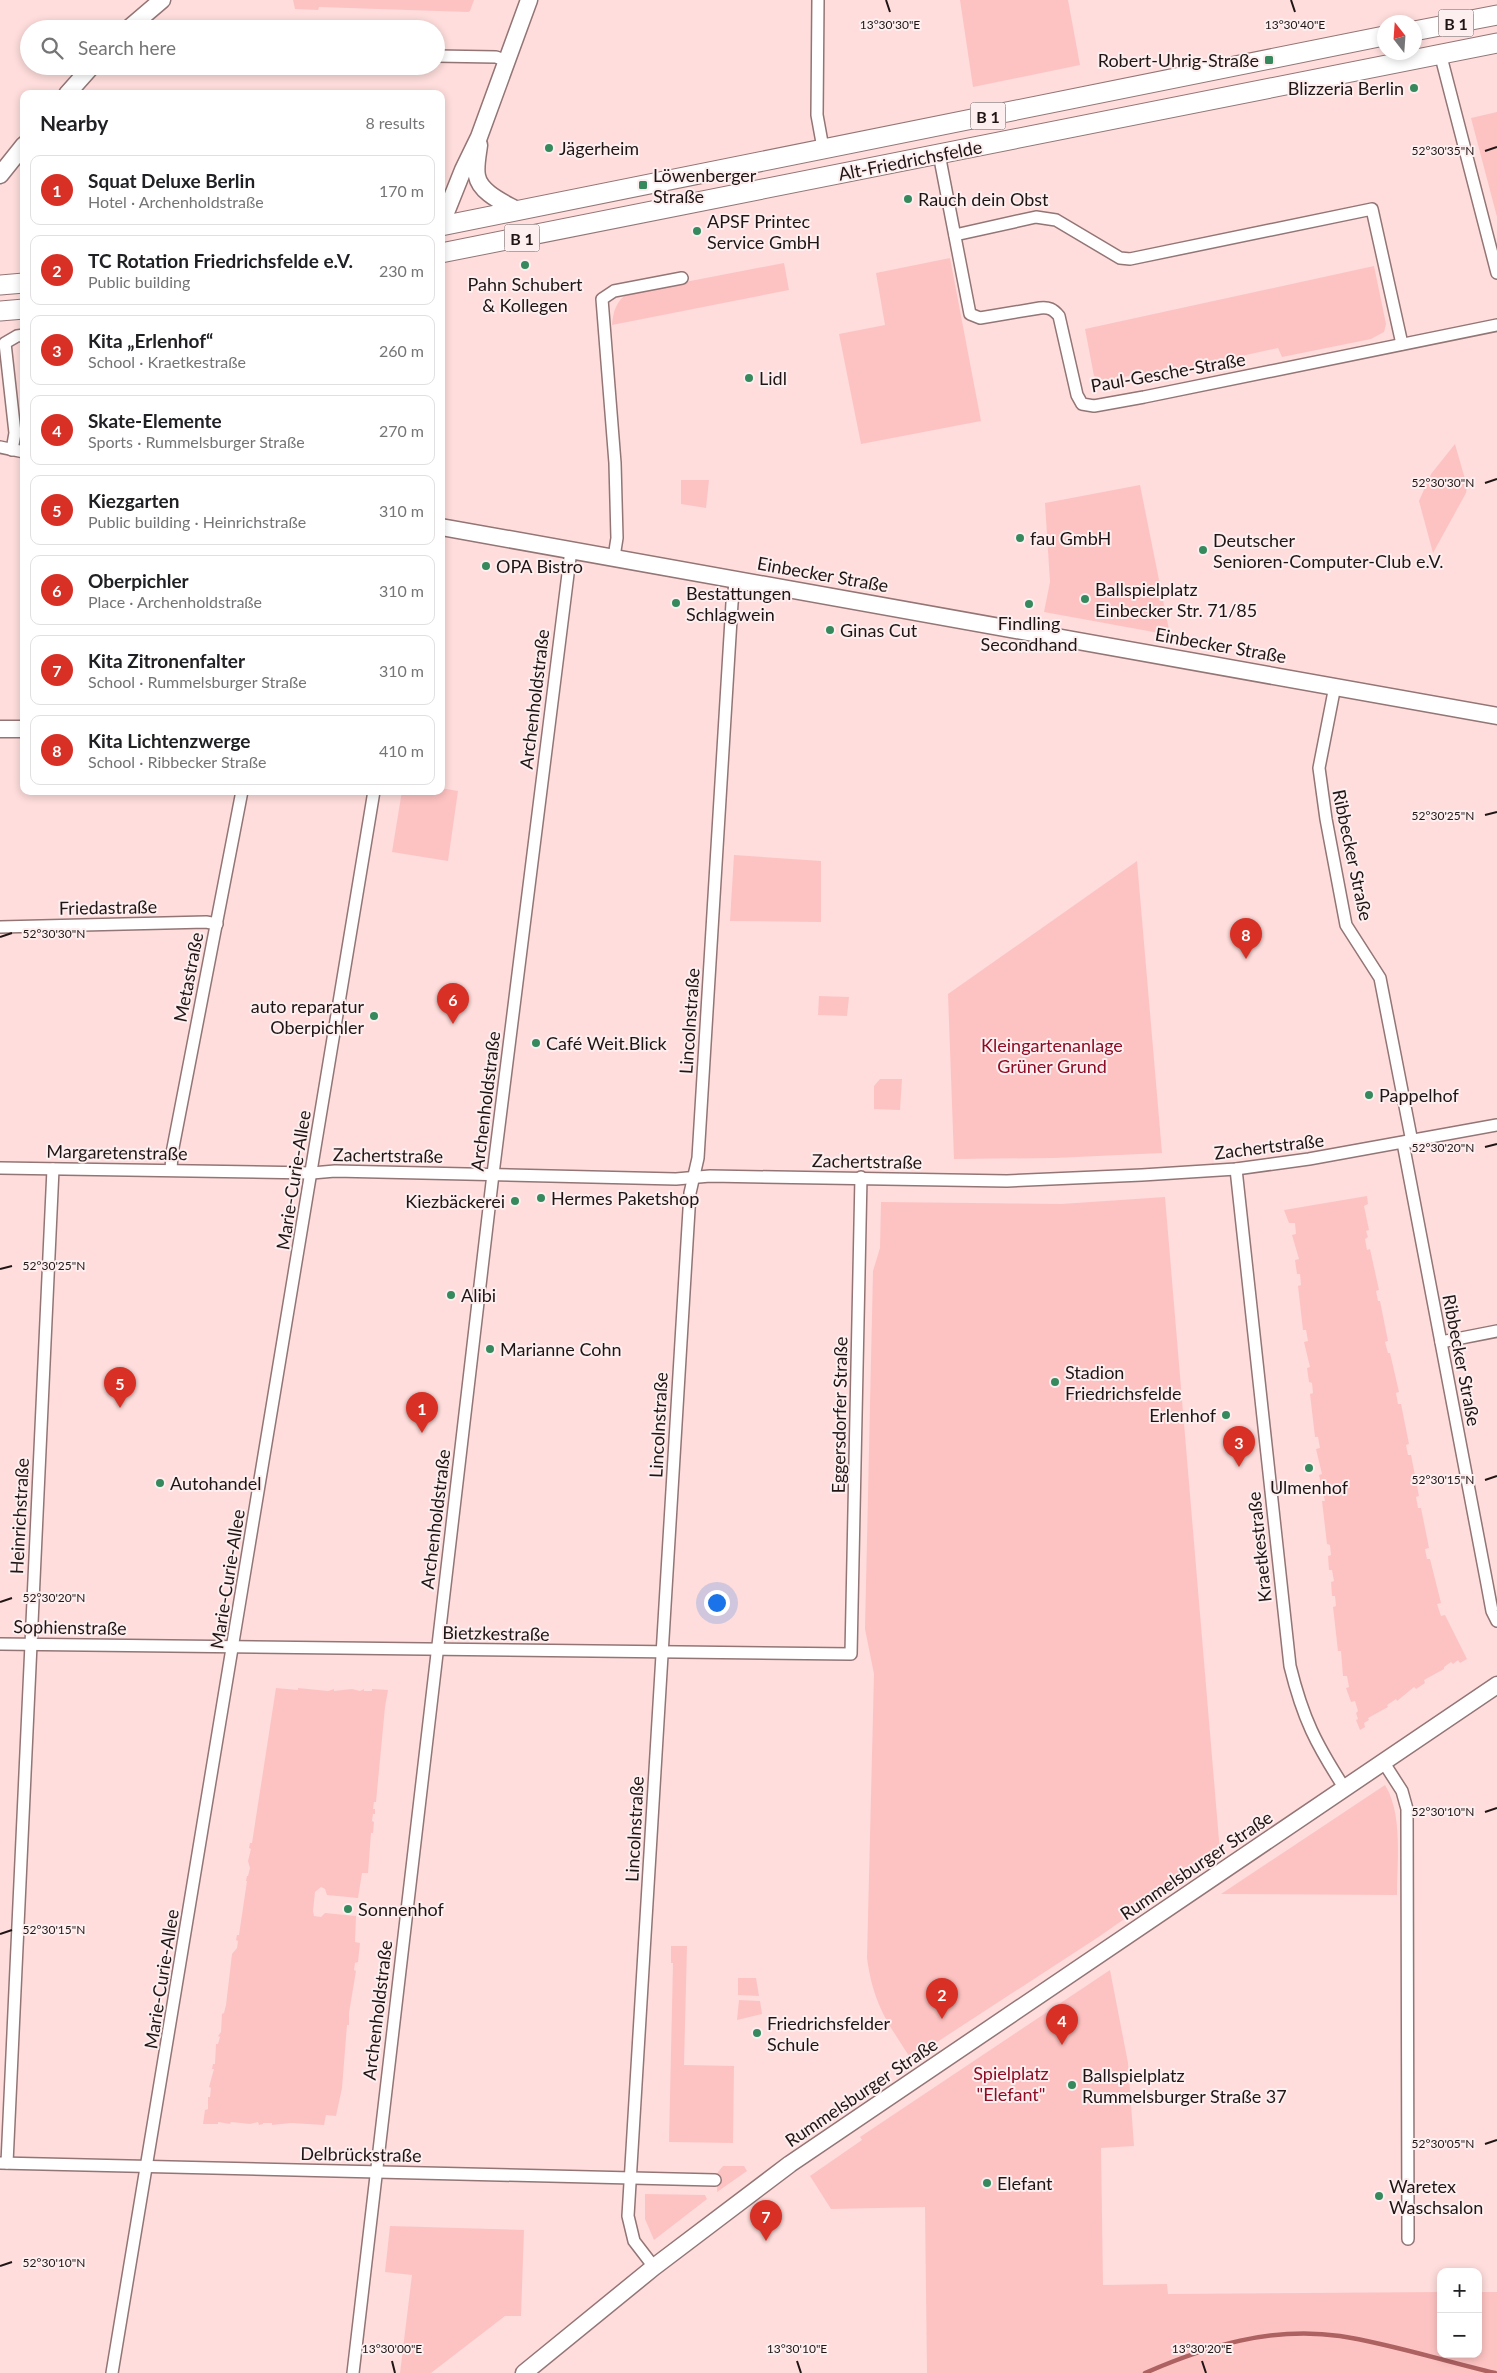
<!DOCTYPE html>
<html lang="en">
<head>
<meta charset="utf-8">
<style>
  :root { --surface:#fff; --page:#f6f6f6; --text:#202124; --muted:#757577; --line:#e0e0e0; --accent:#d93025 }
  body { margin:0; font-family:Lato,sans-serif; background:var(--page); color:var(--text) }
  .controls { position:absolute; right:15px; bottom:15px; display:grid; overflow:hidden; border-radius:10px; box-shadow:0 2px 8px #0003 }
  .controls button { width:45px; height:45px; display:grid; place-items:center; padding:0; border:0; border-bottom:1px solid var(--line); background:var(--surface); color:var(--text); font:25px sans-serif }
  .compass { position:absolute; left:1377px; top:15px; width:45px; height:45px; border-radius:50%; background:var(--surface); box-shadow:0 2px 8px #0003; rotate:343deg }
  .you { position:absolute; left:716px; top:1602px; width:18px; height:18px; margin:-12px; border:4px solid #fff; border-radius:50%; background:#1a73e8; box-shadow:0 0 0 8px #1a73e833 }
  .badge { display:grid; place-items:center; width:32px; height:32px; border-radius:50%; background:var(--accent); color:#fff; font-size:16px; font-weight:700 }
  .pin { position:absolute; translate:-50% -41px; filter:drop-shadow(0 1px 2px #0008) }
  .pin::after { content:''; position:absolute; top:26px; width:18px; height:15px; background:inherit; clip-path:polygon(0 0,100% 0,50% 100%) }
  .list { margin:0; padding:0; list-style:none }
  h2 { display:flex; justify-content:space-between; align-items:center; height:65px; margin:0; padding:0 20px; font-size:21px }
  h2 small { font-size:16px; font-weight:400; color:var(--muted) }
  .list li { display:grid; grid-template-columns:32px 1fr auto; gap:15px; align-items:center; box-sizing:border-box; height:70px; margin:0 10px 10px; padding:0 10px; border:1px solid var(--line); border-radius:10px }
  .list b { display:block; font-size:19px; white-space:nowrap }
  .list p { margin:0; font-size:16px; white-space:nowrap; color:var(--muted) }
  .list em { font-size:16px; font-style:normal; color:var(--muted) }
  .icon { flex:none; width:28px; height:28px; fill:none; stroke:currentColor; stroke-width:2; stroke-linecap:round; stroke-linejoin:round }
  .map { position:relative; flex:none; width:1497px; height:2373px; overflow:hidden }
  .search { position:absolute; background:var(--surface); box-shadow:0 2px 8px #0003; left:20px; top:20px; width:425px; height:55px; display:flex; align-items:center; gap:12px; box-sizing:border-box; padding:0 18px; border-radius:28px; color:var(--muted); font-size:19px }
  .panel { position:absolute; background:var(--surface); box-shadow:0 2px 8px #0003; left:20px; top:90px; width:425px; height:705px; border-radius:10px }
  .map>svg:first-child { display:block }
  .green { fill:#fdc3c2 }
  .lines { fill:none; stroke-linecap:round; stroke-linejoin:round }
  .stream { stroke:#ad6161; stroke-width:4.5 }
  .street-casing { stroke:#937575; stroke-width:14 }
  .secondary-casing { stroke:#937575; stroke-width:19 }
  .primary-casing { stroke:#937575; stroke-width:21 }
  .street { stroke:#fff; stroke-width:11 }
  .secondary { stroke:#fff; stroke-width:16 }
  .primary { stroke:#fff; stroke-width:19 }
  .ticks { fill:none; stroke:#201515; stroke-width:2 }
  .poi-dot { fill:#35895c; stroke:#fdefef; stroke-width:2 }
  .labels { text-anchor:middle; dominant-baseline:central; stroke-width:4; stroke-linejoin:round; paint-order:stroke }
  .shield { fill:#fdefef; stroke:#625656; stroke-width:1 }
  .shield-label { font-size:16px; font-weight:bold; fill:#201515 }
  .poi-label { font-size:18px; fill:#201515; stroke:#fdefef; text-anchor:start }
  .street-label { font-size:18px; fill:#201515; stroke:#fdefef }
  .park-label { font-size:18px; fill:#8d0b24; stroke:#fdefef }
  .ticks-label { font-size:12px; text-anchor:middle; fill:#201515; stroke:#fdefef; stroke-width:4; stroke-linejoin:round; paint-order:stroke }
</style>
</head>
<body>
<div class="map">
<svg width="1497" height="2373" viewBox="0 0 1497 2373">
  <rect width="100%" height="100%" fill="#fedddc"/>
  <g class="green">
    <path d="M293,0h181l-4,11 -2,1 -149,-5 -1,3 -23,-1z"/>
    <path d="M960,0h108l12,65 -107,22z"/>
    <path d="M1497,112v105l-26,-99z"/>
    <path d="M950,258l31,163 -120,23 -22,-110 46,-9 -9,-52z"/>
    <path d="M784,263l5,27 -177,35c1,-13 4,-24 16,-32z"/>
    <path d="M1374,266l12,58 -2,8 -13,7 -89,18 -4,-9 -82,18 -93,14 -9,-4 -9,-47z"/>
    <path d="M1455,444l12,42 -1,7 -33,60 -14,-52 12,-27z"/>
    <path d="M681,480h28l-3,28 -25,-4z"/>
    <path d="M1140,485l30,150 -126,-23 6,-30 -5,-79z"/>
    <path d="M441,788l17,3 -10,70 -56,-9 10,-61h39z"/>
    <path d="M734,855l87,6v61l-91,-1z"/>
    <path d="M1137,861l25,292 -107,5 -101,1 -6,-165z"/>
    <path d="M819,996l30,1 -2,19 -29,-1z"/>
    <path d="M880,1079h22l-2,31 -26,-1v-23z"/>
    <path d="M1367,1196l1,8 -4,2 5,24 -3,1 2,6 -3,2 2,11 3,-1 9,41 -3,1 2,10h2l8,40 -3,1 3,11h2l9,39 -3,1 2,11h3l8,40 -3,1 2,10h3l8,41 -3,1 2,11h3l8,40 -4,1 2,10h3l11,44 -4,1 4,12 4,-1 22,44 -7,4 -2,-3 -5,4 -2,-2 -7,5v2l-20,11 1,3 -9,6 -2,-2 -17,14 -1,-2 -9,6 1,2 -20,11 1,2 -5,3 1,4 -5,3 -4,-10 2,-1 -2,-6 2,-2 -3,-10 -4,1 -5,-14 3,-1 -2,-11h-4l-2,-25h-3l-5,-44 3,-1 -1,-10h-3l-1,-14 3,-1 -2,-11h-3l-1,-14 3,-1 -1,-10 -3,-1 -5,-43h3l-6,-26 3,-1 -6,-25 4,-1 -2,-11h-3l-5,-43 3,-1 -1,-10 -3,-1 -2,-14 3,-1 -6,-25 4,-1 -2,-11h-3l-5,-44 3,-1 -1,-11h-3l-2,-14 4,-1 -7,-24 4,-1 -1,-11h-6l-5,-13z"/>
    <path d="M1165,1197l55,655 -120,84 -189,123c-24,-37 -38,-56 -44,-101l7,-284 -9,-45 8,-358 7,-23 1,-46 180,2z"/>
    <path d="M276,1688l22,2v-2l30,3 6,-2v2l18,-2 8,2 4,-2v2h8v-2l16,1 -3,17 -9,95h-2l-1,7h2v5h-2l-1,7 2,1 -1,11h-2l-3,40h-6l-4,25 -31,-3 -2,-6 -4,-2 -6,5 -2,19 1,5 7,1 4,-4 31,3 -1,26 5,1 -2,19 -3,1 -1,7 2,1 -7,42v12h-2l-5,63 -6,28 -10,-1 -2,10 -33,-2 -19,2v-2h-9v1l-4,1 -1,-3 -8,2 -19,-2 -1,2 -12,-2v2h-15l2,-14 3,-1v-12h2l1,-9 -2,-1 5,-18h-2l1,-5h2l1,-20h2l2,-7 -2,-1 3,-4 1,-18 2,-1 2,-8 6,-51 5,-6 1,-7 -2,-1 1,-5h2l8,-54h-1l1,-5h1l2,-8 -2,-7 3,-12 -2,-1 1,-5h2z"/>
    <path d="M1385,1785c18,29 12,76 12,110l-176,-1z"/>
    <path d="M671,1946h16l-3,119 50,1 -1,77 -64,-1 4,-179h-2z"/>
    <path d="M1110,1970l18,93 6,83 -33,2 2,137 64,-1 1,10 273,-2v62h37v-62h19v81h-570l-2,-166 -94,2 -21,-33 52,-36 -2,-3z"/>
    <path d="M738,1978h18l3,18 -21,-1z"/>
    <path d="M739,2000l21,1 2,13 -25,6z"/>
    <path d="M723,2166h21l3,5 -30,21 1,-20z"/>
    <path d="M645,2194l60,1 2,4 -53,41 -9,-21z"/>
    <path d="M390,2226l134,4 -3,86h-16l-74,57h-31l12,-98 -27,-3z"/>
  </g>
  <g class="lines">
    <path class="stream" d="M1145,2373c62,-27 127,-47 195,-37 52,8 103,25 155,37"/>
    <defs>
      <g id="street">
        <path d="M818,0l-1,115 6,33"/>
        <path d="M1440,53l57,220"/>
        <path d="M436,56l60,1 11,4"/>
        <path d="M939,154l31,160 10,4 60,-10c9,-1 13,1 19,8l18,79 5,9 12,2 50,-9 353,-72"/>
        <path d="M955,235l81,-18 20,3 64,38 10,1 242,-50 30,135"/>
        <path d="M0,447l24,5"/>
        <path d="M12,450l3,-17 -10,-90 12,-7 7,-1"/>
        <path d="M614,557l3,-19 -2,-75 -13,-164 12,-8 68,-13"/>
        <path d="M1335,686l-16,82 7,51 20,106 34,53 32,164"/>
        <path d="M0,927l206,-5 11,2"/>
        <path d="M1403,1143l84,441 5,27 5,10"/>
        <path d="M0,1168l312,5 23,-2 341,8 34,-3 297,5 135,-6 94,-6 73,-10 188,-34"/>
        <path d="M1236,1169l54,497c13,53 26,78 55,123"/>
        <path d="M171,1170l1,-17 70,-362"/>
        <path d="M1441,1342l56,-11"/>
        <path d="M0,1644l851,10 10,-477"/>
        <path d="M1384,1763l18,28 5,18 1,430"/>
        <path d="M0,2163l715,17"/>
        <path d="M7,2163l46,-994"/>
        <path d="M654,2267l-20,-26 -6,-25 62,-1023 8,-35 34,-555 4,-24"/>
        <path d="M112,2373l262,-1582"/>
        <path d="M353,2373l140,-1199 78,-624"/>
      </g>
      <g id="secondary">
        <path d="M128,29l34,-29"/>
        <path d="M67,94l25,-28"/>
        <path d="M479,145c-1,9 -4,22 -2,31 3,17 28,27 41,35"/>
        <path d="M0,175l24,-30"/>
        <path d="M441,225l22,-55 16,-33 50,-137"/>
        <path d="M441,527l1056,189"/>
        <path d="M0,729h24"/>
        <path d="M524,2373l130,-106 136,-103 707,-479"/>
      </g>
      <g id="primary">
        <path d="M1414,31l83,-16"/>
        <path d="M441,226l943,-190"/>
        <path d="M441,253l1056,-210"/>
        <path d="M0,285l24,-2"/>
        <path d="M0,311l24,-2"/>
      </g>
    </defs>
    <use href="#street" class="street-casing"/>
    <use href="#secondary" class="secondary-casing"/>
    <use href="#primary" class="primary-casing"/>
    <use href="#street" class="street"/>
    <use href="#secondary" class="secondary"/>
    <use href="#primary" class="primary"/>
  </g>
  <path class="ticks" d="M886,0l4,12M1291,0l4,12M1485,151l12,-4M1485,483l12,-4M1485,815l12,-3M0,937l12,-4M1485,1147l12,-3M0,1269l12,-3M1485,1480l12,-4M0,1602l12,-4M1485,1812l12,-4M0,1934l12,-4M1485,2144l12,-4M0,2266l12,-4M392,2361l3,12M797,2361l4,12M1202,2361l4,12"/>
  <g class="poi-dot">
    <rect x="1264" y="55" width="10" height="10" rx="2.5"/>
    <circle cx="1414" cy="88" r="5"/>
    <circle cx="549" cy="148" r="5"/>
    <rect x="638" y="180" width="10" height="10" rx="2.5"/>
    <circle cx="908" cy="199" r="5"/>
    <circle cx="697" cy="231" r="5"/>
    <circle cx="525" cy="265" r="5"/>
    <circle cx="749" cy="378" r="5"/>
    <circle cx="1020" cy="538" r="5"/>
    <circle cx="1203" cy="550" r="5"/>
    <circle cx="486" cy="566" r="5"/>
    <circle cx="1085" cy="599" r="5"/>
    <circle cx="676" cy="603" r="5"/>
    <circle cx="1029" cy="604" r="5"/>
    <circle cx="830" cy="630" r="5"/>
    <circle cx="374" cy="1016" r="5"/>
    <circle cx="536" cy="1043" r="5"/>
    <circle cx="1369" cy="1095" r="5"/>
    <circle cx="541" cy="1198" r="5"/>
    <circle cx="515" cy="1201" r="5"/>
    <circle cx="451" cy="1295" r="5"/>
    <circle cx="490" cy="1349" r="5"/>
    <circle cx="1055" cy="1382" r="5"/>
    <circle cx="1226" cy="1415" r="5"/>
    <circle cx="1309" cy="1468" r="5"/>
    <circle cx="160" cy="1483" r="5"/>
    <circle cx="348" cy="1909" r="5"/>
    <circle cx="757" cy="2033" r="5"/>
    <circle cx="1072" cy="2085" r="5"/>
    <circle cx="987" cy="2183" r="5"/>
    <circle cx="1379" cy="2196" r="5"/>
  </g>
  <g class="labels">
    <g class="shield">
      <rect x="1438.5" y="9.5" width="35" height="27" rx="4"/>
      <rect x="970.5" y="102.5" width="35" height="27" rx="4"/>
      <rect x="504.5" y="224.5" width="35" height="27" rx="4"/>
    </g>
    <g class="shield-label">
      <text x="1456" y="23">B 1</text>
      <text x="988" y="116">B 1</text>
      <text x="522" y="238">B 1</text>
    </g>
    <g class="poi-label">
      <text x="1259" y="60" text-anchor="end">Robert-Uhrig-Straße</text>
      <text x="1404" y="88" text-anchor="end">Blizzeria Berlin</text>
      <text x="559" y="148">Jägerheim</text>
      <text x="653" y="175">Löwenberger<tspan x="653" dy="21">Straße</tspan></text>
      <text x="918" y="199">Rauch dein Obst</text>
      <text x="707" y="221">APSF Printec<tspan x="707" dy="21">Service GmbH</tspan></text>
      <text x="525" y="284" text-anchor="middle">Pahn Schubert<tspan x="525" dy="21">&amp; Kollegen</tspan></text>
      <text x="759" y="378">Lidl</text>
      <text x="1030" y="538">fau GmbH</text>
      <text x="1213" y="540">Deutscher<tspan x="1213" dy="21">Senioren-Computer-Club e.V.</tspan></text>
      <text x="496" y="566">OPA Bistro</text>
      <text x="1095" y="589">Ballspielplatz<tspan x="1095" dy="21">Einbecker Str. 71/85</tspan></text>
      <text x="686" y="593">Bestattungen<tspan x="686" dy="21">Schlagwein</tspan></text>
      <text x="1029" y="623" text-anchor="middle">Findling<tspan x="1029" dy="21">Secondhand</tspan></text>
      <text x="840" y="630">Ginas Cut</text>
      <text x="364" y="1006" text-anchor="end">auto reparatur<tspan x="364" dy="21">Oberpichler</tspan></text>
      <text x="546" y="1043">Café Weit.Blick</text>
      <text x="1379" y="1095">Pappelhof</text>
      <text x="551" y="1198">Hermes Paketshop</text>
      <text x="505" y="1201" text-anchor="end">Kiezbäckerei</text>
      <text x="461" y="1295">Alibi</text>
      <text x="500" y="1349">Marianne Cohn</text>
      <text x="1065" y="1372">Stadion<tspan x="1065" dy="21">Friedrichsfelde</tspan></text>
      <text x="1216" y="1415" text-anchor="end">Erlenhof</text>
      <text x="170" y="1483">Autohandel</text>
      <text x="1309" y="1487" text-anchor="middle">Ulmenhof</text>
      <text x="358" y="1909">Sonnenhof</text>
      <text x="767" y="2023">Friedrichsfelder<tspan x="767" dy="21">Schule</tspan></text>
      <text x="1082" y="2075">Ballspielplatz<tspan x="1082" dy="21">Rummelsburger Straße 37</tspan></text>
      <text x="997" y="2183">Elefant</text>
      <text x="1389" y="2186">Waretex<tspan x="1389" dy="21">Waschsalon</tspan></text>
    </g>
    <g class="street-label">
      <text transform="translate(910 160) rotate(-11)">Alt-Friedrichsfelde</text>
      <text transform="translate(1168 372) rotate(-10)">Paul-Gesche-Straße</text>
      <text transform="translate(823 574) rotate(10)">Einbecker Straße</text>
      <text transform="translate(1221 645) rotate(10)">Einbecker Straße</text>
      <text transform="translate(534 699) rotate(-83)">Archenholdstraße</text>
      <text transform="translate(1353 855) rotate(78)">Ribbecker Straße</text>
      <text transform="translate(108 907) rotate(-1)">Friedastraße</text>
      <text transform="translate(188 977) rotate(-79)">Metastraße</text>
      <text transform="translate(689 1021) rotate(-86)">Lincolnstraße</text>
      <text transform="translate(485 1101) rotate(-83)">Archenholdstraße</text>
      <text transform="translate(1269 1146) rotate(-7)">Zachertstraße</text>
      <text transform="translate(117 1152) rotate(1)">Margaretenstraße</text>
      <text transform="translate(388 1155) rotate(1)">Zachertstraße</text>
      <text transform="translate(867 1161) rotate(1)">Zachertstraße</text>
      <text transform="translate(293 1180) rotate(-81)">Marie-Curie-Allee</text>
      <text transform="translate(1462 1360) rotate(79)">Ribbecker Straße</text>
      <text transform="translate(839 1415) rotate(-89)">Eggersdorfer Straße</text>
      <text transform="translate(658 1425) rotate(-87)">Lincolnstraße</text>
      <text transform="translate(19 1516) rotate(-87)">Heinrichstraße</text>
      <text transform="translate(435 1519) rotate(-83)">Archenholdstraße</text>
      <text transform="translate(1259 1547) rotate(-96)">Kraetkestraße</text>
      <text transform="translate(227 1579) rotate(-81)">Marie-Curie-Allee</text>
      <text transform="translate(70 1627) rotate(1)">Sophienstraße</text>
      <text transform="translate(496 1633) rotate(1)">Bietzkestraße</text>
      <text transform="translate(634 1829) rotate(-87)">Lincolnstraße</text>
      <text transform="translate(1196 1865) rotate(-34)">Rummelsburger Straße</text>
      <text transform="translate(161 1979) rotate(-81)">Marie-Curie-Allee</text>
      <text transform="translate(377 2010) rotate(-83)">Archenholdstraße</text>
      <text transform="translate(861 2092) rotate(-34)">Rummelsburger Straße</text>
      <text transform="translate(361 2154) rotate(1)">Delbrückstraße</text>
    </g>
    <g class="park-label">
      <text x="1052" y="1045">Kleingartenanlage<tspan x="1052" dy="21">Grüner Grund</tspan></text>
      <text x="1011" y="2073">Spielplatz<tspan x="1011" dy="21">"Elefant"</tspan></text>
    </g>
  </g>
  <g class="ticks-label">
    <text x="890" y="29">13°30'30"E</text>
    <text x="1295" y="29">13°30'40"E</text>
    <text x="1443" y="155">52°30'35"N</text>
    <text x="1443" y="487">52°30'30"N</text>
    <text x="1443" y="820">52°30'25"N</text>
    <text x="54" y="938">52°30'30"N</text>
    <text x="1443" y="1152">52°30'20"N</text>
    <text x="54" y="1270">52°30'25"N</text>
    <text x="1443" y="1484">52°30'15"N</text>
    <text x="54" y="1602">52°30'20"N</text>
    <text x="1443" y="1816">52°30'10"N</text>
    <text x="54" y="1934">52°30'15"N</text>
    <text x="1443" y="2148">52°30'05"N</text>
    <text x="54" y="2267">52°30'10"N</text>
    <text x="392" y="2353">13°30'00"E</text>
    <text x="797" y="2353">13°30'10"E</text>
    <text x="1202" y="2353">13°30'20"E</text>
  </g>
</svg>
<div class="controls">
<button>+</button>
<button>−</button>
</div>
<svg class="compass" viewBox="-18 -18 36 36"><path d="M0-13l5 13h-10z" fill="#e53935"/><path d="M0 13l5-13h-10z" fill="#757577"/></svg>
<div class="you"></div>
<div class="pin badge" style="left:422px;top:1433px">1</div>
<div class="pin badge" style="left:942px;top:2019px">2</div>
<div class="pin badge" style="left:1239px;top:1467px">3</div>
<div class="pin badge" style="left:1062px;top:2045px">4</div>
<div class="pin badge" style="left:120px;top:1408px">5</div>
<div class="pin badge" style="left:453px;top:1024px">6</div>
<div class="pin badge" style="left:766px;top:2241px">7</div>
<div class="pin badge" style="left:1246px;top:959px">8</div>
<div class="search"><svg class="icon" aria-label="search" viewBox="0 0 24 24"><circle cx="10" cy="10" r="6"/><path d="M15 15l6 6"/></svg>Search here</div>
<section class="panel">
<h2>Nearby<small>8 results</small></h2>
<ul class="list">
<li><span class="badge">1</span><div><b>Squat Deluxe Berlin</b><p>Hotel · Archenholdstraße</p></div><em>170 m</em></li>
<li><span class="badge">2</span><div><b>TC Rotation Friedrichsfelde e.V.</b><p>Public building</p></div><em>230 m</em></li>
<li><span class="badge">3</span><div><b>Kita „Erlenhof“</b><p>School · Kraetkestraße</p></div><em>260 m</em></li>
<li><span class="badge">4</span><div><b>Skate-Elemente</b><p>Sports · Rummelsburger Straße</p></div><em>270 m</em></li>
<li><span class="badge">5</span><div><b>Kiezgarten</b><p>Public building · Heinrichstraße</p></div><em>310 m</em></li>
<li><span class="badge">6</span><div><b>Oberpichler</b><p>Place · Archenholdstraße</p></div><em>310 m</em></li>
<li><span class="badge">7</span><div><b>Kita Zitronenfalter</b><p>School · Rummelsburger Straße</p></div><em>310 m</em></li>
<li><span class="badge">8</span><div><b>Kita Lichtenzwerge</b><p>School · Ribbecker Straße</p></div><em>410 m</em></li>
</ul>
</section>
</div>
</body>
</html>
